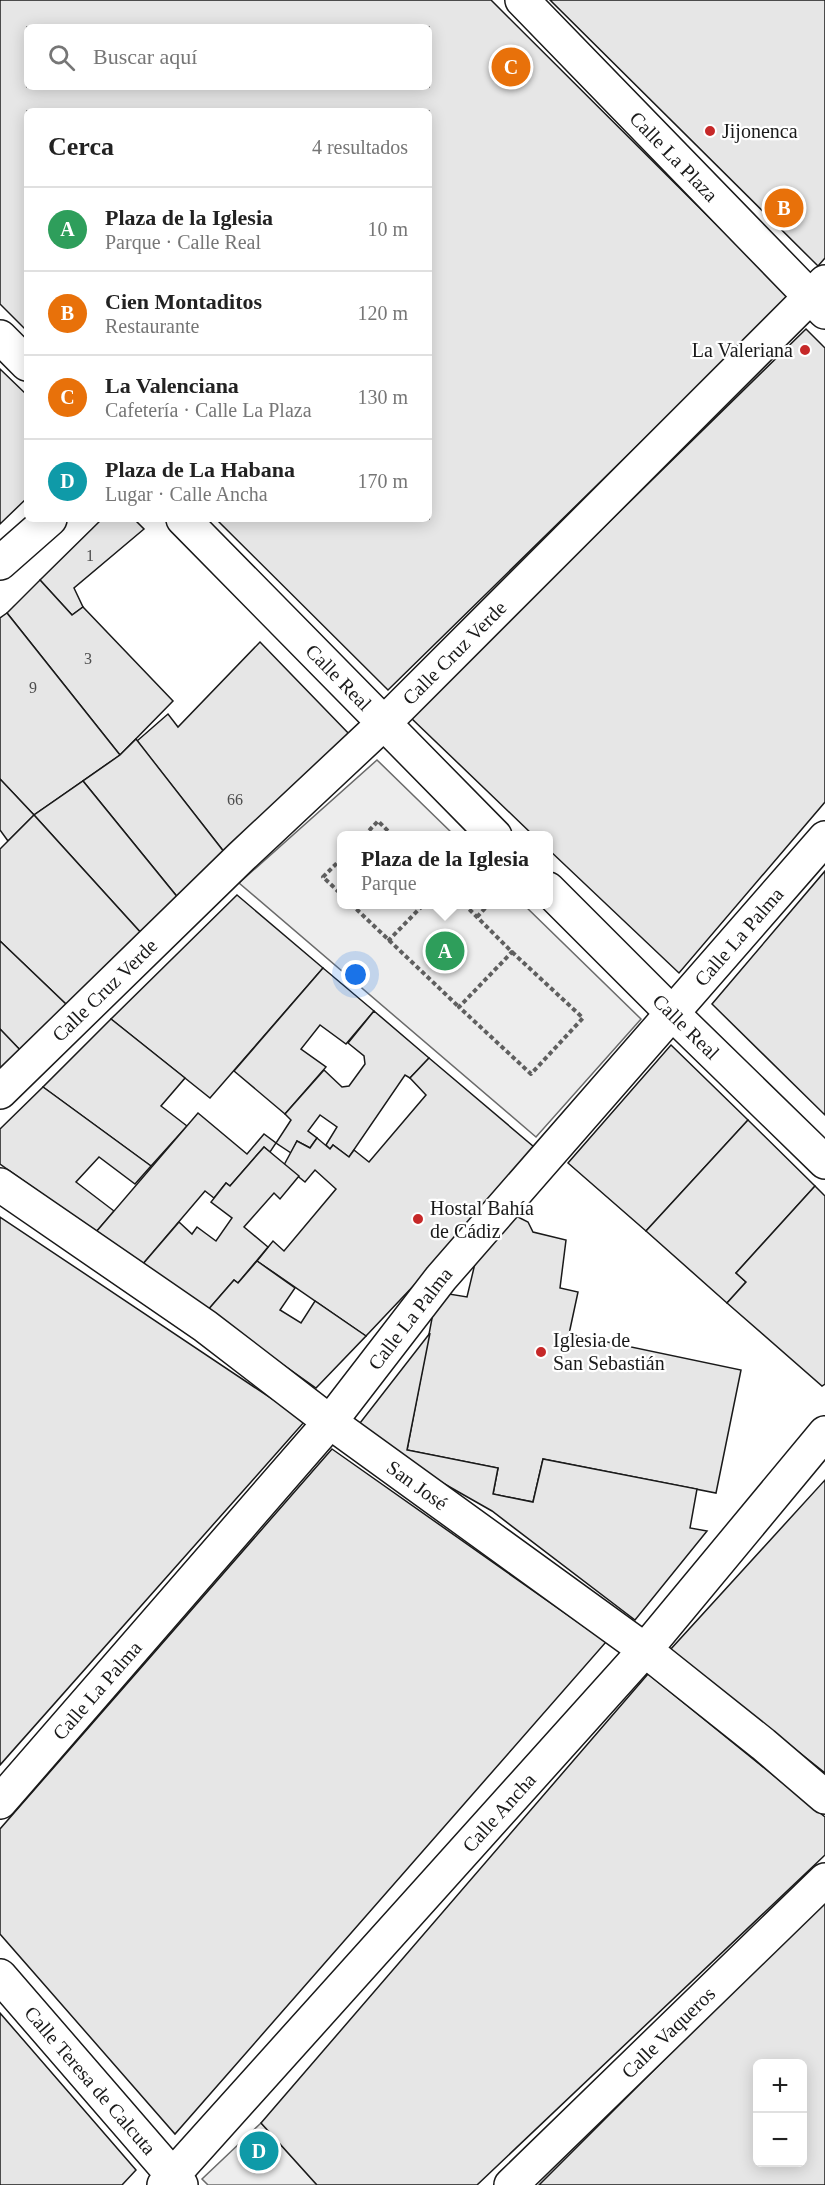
<!DOCTYPE html>
<html lang="es">
<head>
<meta charset="utf-8">
<style>
  :root { --surface:#fff; --page:#f2f2f2; --text:#222; --muted:#767676; --line:#e0e0e0; --accent:#ea580c }
  body { margin:0; font-family:Georgia,serif; background:var(--page); color:var(--text) }
  .controls { position:absolute; right:18px; bottom:18px; display:grid; overflow:hidden; border-radius:9px; box-shadow:0 3px 15px #0003 }
  .controls button { width:54px; height:54px; display:grid; place-items:center; padding:0; border:0; border-bottom:2px solid var(--line); background:var(--surface); color:var(--text); font:30px sans-serif }
  .you { position:absolute; left:356px; top:975px; width:21px; height:21px; margin:-15px; border:4px solid #fff; border-radius:50%; background:#1a73e8; box-shadow:0 0 0 9px #1a73e833 }
  .badge { display:grid; place-items:center; width:39px; height:39px; border-radius:50%; background:var(--accent); color:#fff; font-size:20px; font-weight:700 }
  .pin { position:absolute; translate:-50% -50%; border:3px solid #fff; box-shadow:0 2px 6px #0006 }
  .popup { position:absolute; left:337px; top:831px; width:216px; height:78px; box-sizing:border-box; display:grid; place-content:center; border-radius:9px; background:var(--surface); filter:drop-shadow(0 2px 4px #0005); font-size:20px; white-space:nowrap; color:var(--muted) }
  .popup b { font-size:22px; color:var(--text) }
  .popup::after { content:''; position:absolute; left:50%; top:100%; margin-left:-12px; border:12px solid transparent; border-top-color:var(--surface) }
  .list { margin:0; padding:0; list-style:none }
  h2 { display:flex; justify-content:space-between; align-items:center; height:78px; margin:0; padding:0 24px; font-size:26px }
  h2 small { font-size:20px; font-weight:400; color:var(--muted) }
  .list li { display:grid; grid-template-columns:39px 1fr auto; gap:18px; align-items:center; box-sizing:border-box; height:84px; padding:0 24px; border-top:2px solid var(--line) }
  .list b { display:block; font-size:22px; white-space:nowrap }
  .list p { margin:0; font-size:20px; white-space:nowrap; color:var(--muted) }
  .list em { font-size:20px; font-style:normal; color:var(--muted) }
  .icon { flex:none; width:33px; height:33px; fill:none; stroke:currentColor; stroke-width:2; stroke-linecap:round; stroke-linejoin:round }
  .map { position:relative; flex:none; width:825px; height:2185px; overflow:hidden }
  .search { position:absolute; background:var(--surface); box-shadow:0 3px 15px #0003; left:24px; top:24px; width:408px; height:66px; display:flex; align-items:center; gap:15px; box-sizing:border-box; padding:0 21px; border-radius:9px; color:var(--muted); font-size:22px }
  .panel { position:absolute; background:var(--surface); box-shadow:0 3px 15px #0003; left:24px; top:108px; width:408px; height:414px; border-radius:9px }
  .map>svg:first-child { display:block }
  .built { fill:#ededed; stroke:#6a6a6a; stroke-width:1.5 }
  .building { fill:#e6e6e6; stroke:#1a1a1a; stroke-width:1.5; fill-rule:evenodd }
  .lines { fill:none; stroke-linecap:round; stroke-linejoin:round }
  .minor-casing { stroke:#1a1a1a; stroke-width:36 }
  .path { stroke:#5f5f5f; stroke-width:4; stroke-dasharray:4.5 3; stroke-linecap:butt }
  .minor { stroke:#fff; stroke-width:33 }
  .poi-dot { fill:#c62828; stroke:#fff; stroke-width:2 }
  .labels { text-anchor:middle; dominant-baseline:central; stroke-width:4.5; stroke-linejoin:round; paint-order:stroke }
  .number-label { font-size:16px; fill:#4d4d4d }
  .poi-label { font-size:20px; fill:#1a1a1a; stroke:#fff; text-anchor:start }
  .street-label { font-size:20px; fill:#1a1a1a; stroke:#fff }
</style>
</head>
<body>
<div class="map">
<svg width="825" height="2185" viewBox="0 0 825 2185">
  <rect width="100%" height="100%" fill="#fff"/>
  <g class="built">
    <path d="M377,760l77,75 -112,1v68l182,1 117,114 -105,118 -297,-254z"/>
    <path d="M261,2123l56,62h-109l-6,-6z"/>
  </g>
  <g class="building">
    <path d="M0,0h491l298,297 -401,393 -172,-171h213v-408h-402v220l-27,-27zM27,27h402v60h-402z"/>
    <path d="M550,0h275v258l-7,8z"/>
    <path d="M806,329l19,19v454l-146,171 -131,-124v-13h-14l-124,-119z"/>
    <path d="M0,369l27,26v103l-27,26z"/>
    <path d="M102,519h32l10,10 -70,59 9,19 -11,8 -32,-35z"/>
    <path d="M40,580l32,35 11,-8 90,94 -53,54 -113,-142z"/>
    <path d="M7,613l113,142 -86,60 -34,-36v-161z"/>
    <path d="M260,642l92,95 -124,120 -91,-116 31,-27 10,13z"/>
    <path d="M136,739l92,118 -49,42 -96,-118 37,-26z"/>
    <path d="M0,779l34,36 -26,26 -8,-11z"/>
    <path d="M83,781l96,118 -37,35 -108,-119z"/>
    <path d="M34,815l108,119 -74,72 -68,-65v-92z"/>
    <path d="M825,871v244l-113,-111z"/>
    <path d="M237,895l86,73 -113,130 -99,-79z"/>
    <path d="M0,941l68,65 -45,47 -23,-24z"/>
    <path d="M323,968l51,43 -28,33 -26,-19 -19,24 25,18 -41,47 -51,-43z"/>
    <path d="M374,1011l55,47 -19,20 -5,-3 -56,82 -16,-12 -3,4 -4,-4 11,-18 -17,-12 -12,16 9,7 -7,10 -13,-7 -6,12 -15,-10 15,-23 -6,-6 39,-44 18,17 7,-1 16,-22 -1,-8 -16,-13z"/>
    <path d="M111,1019l74,59 -24,28 26,20 -36,40 -108,-79z"/>
    <path d="M0,1029l23,24 -23,22z"/>
    <path d="M671,1045l77,75 -102,111 -78,-68z"/>
    <path d="M429,1058l111,94 -174,184 -109,-75 16,-20 11,10 52,-62 -21,-19 -10,12 -21,-17 13,-24 13,7 7,-10 13,11 3,-4 16,12 5,-7 15,12 57,-67 -16,-17z"/>
    <path d="M43,1087l108,79 -16,18 -36,-27 -23,25 38,29 -18,21 -96,-68v-35z"/>
    <path d="M198,1113l49,41 17,-20 12,9 -6,9 -6,-5 -34,39 -4,-3 -12,15 -9,-7 -63,74 -46,-33z"/>
    <path d="M748,1120l67,66 -79,87 10,9 -19,21 -81,-72z"/>
    <path d="M264,1147l35,29 -19,23 -6,-6 -30,34 24,20 -30,36 -4,-3 -27,31 -65,-46 37,-43 13,12 5,-7 19,14 16,-23 -21,-16 15,-19 4,3z"/>
    <path d="M815,1186l10,10v188l-3,2 -95,-83 19,-21 -10,-9z"/>
    <path d="M516,1216l12,6 5,10 33,8 -6,48 18,4 -9,42 172,36 -25,123 -173,-34 -10,43 -40,-8 5,-26 -91,-18 30,-158 30,5 10,-42z"/>
    <path d="M0,1217l305,204 -305,344z"/>
    <path d="M257,1261l38,27 -15,22 21,13 14,-22 51,35 -50,52 -109,-77 27,-31 4,3z"/>
    <path d="M430,1333l-23,117 91,18 -5,26 40,8 10,-43 154,30 -7,39 17,3 -72,89 -143,-109 -139,-79z"/>
    <path d="M332,1449l274,193 -431,492 -175,-200v-105z"/>
    <path d="M825,1480v293l-155,-123z"/>
    <path d="M648,1674l177,143v38l-348,330h-160l-56,-62z"/>
    <path d="M825,1899v286h-286zM758,2064h44v98h-44z"/>
    <path d="M0,2013l136,157 -14,15h-122z"/>
  </g>
  <g class="lines">
    <defs>
      <g id="minor">
        <path id="s1" d="M522,0l303,312"/>
        <path d="M0,337l27,27"/>
        <path id="s2" d="M183,519l312,317"/>
        <path d="M0,563l50,-44"/>
        <path id="s3" d="M548,889l125,125 152,148"/>
        <path id="s4" d="M0,1092l241,-235 143,-134 441,-441"/>
        <path id="s5" d="M0,1185l205,141 125,96 315,228 118,94 62,53"/>
        <path id="s6" d="M0,1802l330,-380 111,-144 384,-440"/>
        <path id="s7" d="M0,1976l181,209"/>
        <path id="s8" d="M164,2185l481,-535 180,-217"/>
        <path id="s9" d="M511,2185l314,-305"/>
      </g>
    </defs>
    <use href="#minor" class="minor-casing"/>
    <g class="path">
      <path d="M364,836l14,-15 15,15"/>
      <path d="M342,858l-19,19 19,18"/>
      <path d="M351,904l108,103"/>
      <path d="M464,904l48,48"/>
      <path d="M477,917l12,-13"/>
      <path d="M388,941l36,-37"/>
      <path d="M512,952l71,66 -52,56 -72,-67z"/>
    </g>
    <use href="#minor" class="minor"/>
  </g>
  <g class="poi-dot">
    <circle cx="710" cy="131" r="6"/>
    <circle cx="805" cy="350" r="6"/>
    <circle cx="418" cy="1219" r="6"/>
    <circle cx="541" cy="1352" r="6"/>
  </g>
  <g class="labels">
    <g class="number-label">
      <text x="90" y="555">1</text>
      <text x="88" y="658">3</text>
      <text x="33" y="687">9</text>
      <text x="235" y="799">66</text>
    </g>
    <g class="poi-label">
      <text x="722" y="131">Jijonenca</text>
      <text x="793" y="350" text-anchor="end">La Valeriana</text>
      <text x="430" y="1208">Hostal Bahía<tspan x="430" dy="23">de Cádiz</tspan></text>
      <text x="553" y="1340">Iglesia de<tspan x="553" dy="23">San Sebastián</tspan></text>
    </g>
    <g class="street-label">
      <text stroke="none"><textPath href="#s1" startOffset="218">Calle La Plaza</textPath></text>
      <text stroke="none"><textPath href="#s4" startOffset="632">Calle Cruz Verde</textPath></text>
      <text stroke="none"><textPath href="#s2" startOffset="222">Calle Real</textPath></text>
      <text stroke="none"><textPath href="#s6" startOffset="1138">Calle La Palma</textPath></text>
      <text stroke="none"><textPath href="#s4" startOffset="146">Calle Cruz Verde</textPath></text>
      <text stroke="none"><textPath href="#s3" startOffset="195">Calle Real</textPath></text>
      <text stroke="none"><textPath href="#s6" startOffset="634">Calle La Palma</textPath></text>
      <text stroke="none"><textPath href="#s5" startOffset="514">San José</textPath></text>
      <text stroke="none"><textPath href="#s6" startOffset="148">Calle La Palma</textPath></text>
      <text stroke="none"><textPath href="#s8" startOffset="501">Calle Ancha</textPath></text>
      <text stroke="none"><textPath href="#s9" startOffset="219">Calle Vaqueros</textPath></text>
      <text stroke="none"><textPath href="#s7" startOffset="138">Calle Teresa de Calcuta</textPath></text>
    </g>
  </g>
</svg>
<div class="controls">
<button>+</button>
<button>−</button>
</div>
<div class="you"></div>
<div class="pin badge" style="left:445px;top:951px;background:#2e9e5b">A</div>
<div class="popup"><b>Plaza de la Iglesia</b>Parque</div>
<div class="pin badge" style="left:784px;top:208px;background:#e8710a">B</div>
<div class="pin badge" style="left:511px;top:67px;background:#e8710a">C</div>
<div class="pin badge" style="left:259px;top:2151px;background:#0f9aa8">D</div>
<div class="search"><svg class="icon" aria-label="search" viewBox="0 0 24 24"><circle cx="10" cy="10" r="6"/><path d="M15 15l6 6"/></svg>Buscar aquí</div>
<section class="panel">
<h2>Cerca<small>4 resultados</small></h2>
<ul class="list">
<li><span class="badge" style="background:#2e9e5b">A</span><div><b>Plaza de la Iglesia</b><p>Parque · Calle Real</p></div><em>10 m</em></li>
<li><span class="badge" style="background:#e8710a">B</span><div><b>Cien Montaditos</b><p>Restaurante</p></div><em>120 m</em></li>
<li><span class="badge" style="background:#e8710a">C</span><div><b>La Valenciana</b><p>Cafetería · Calle La Plaza</p></div><em>130 m</em></li>
<li><span class="badge" style="background:#0f9aa8">D</span><div><b>Plaza de La Habana</b><p>Lugar · Calle Ancha</p></div><em>170 m</em></li>
</ul>
</section>
</div>
</body>
</html>
